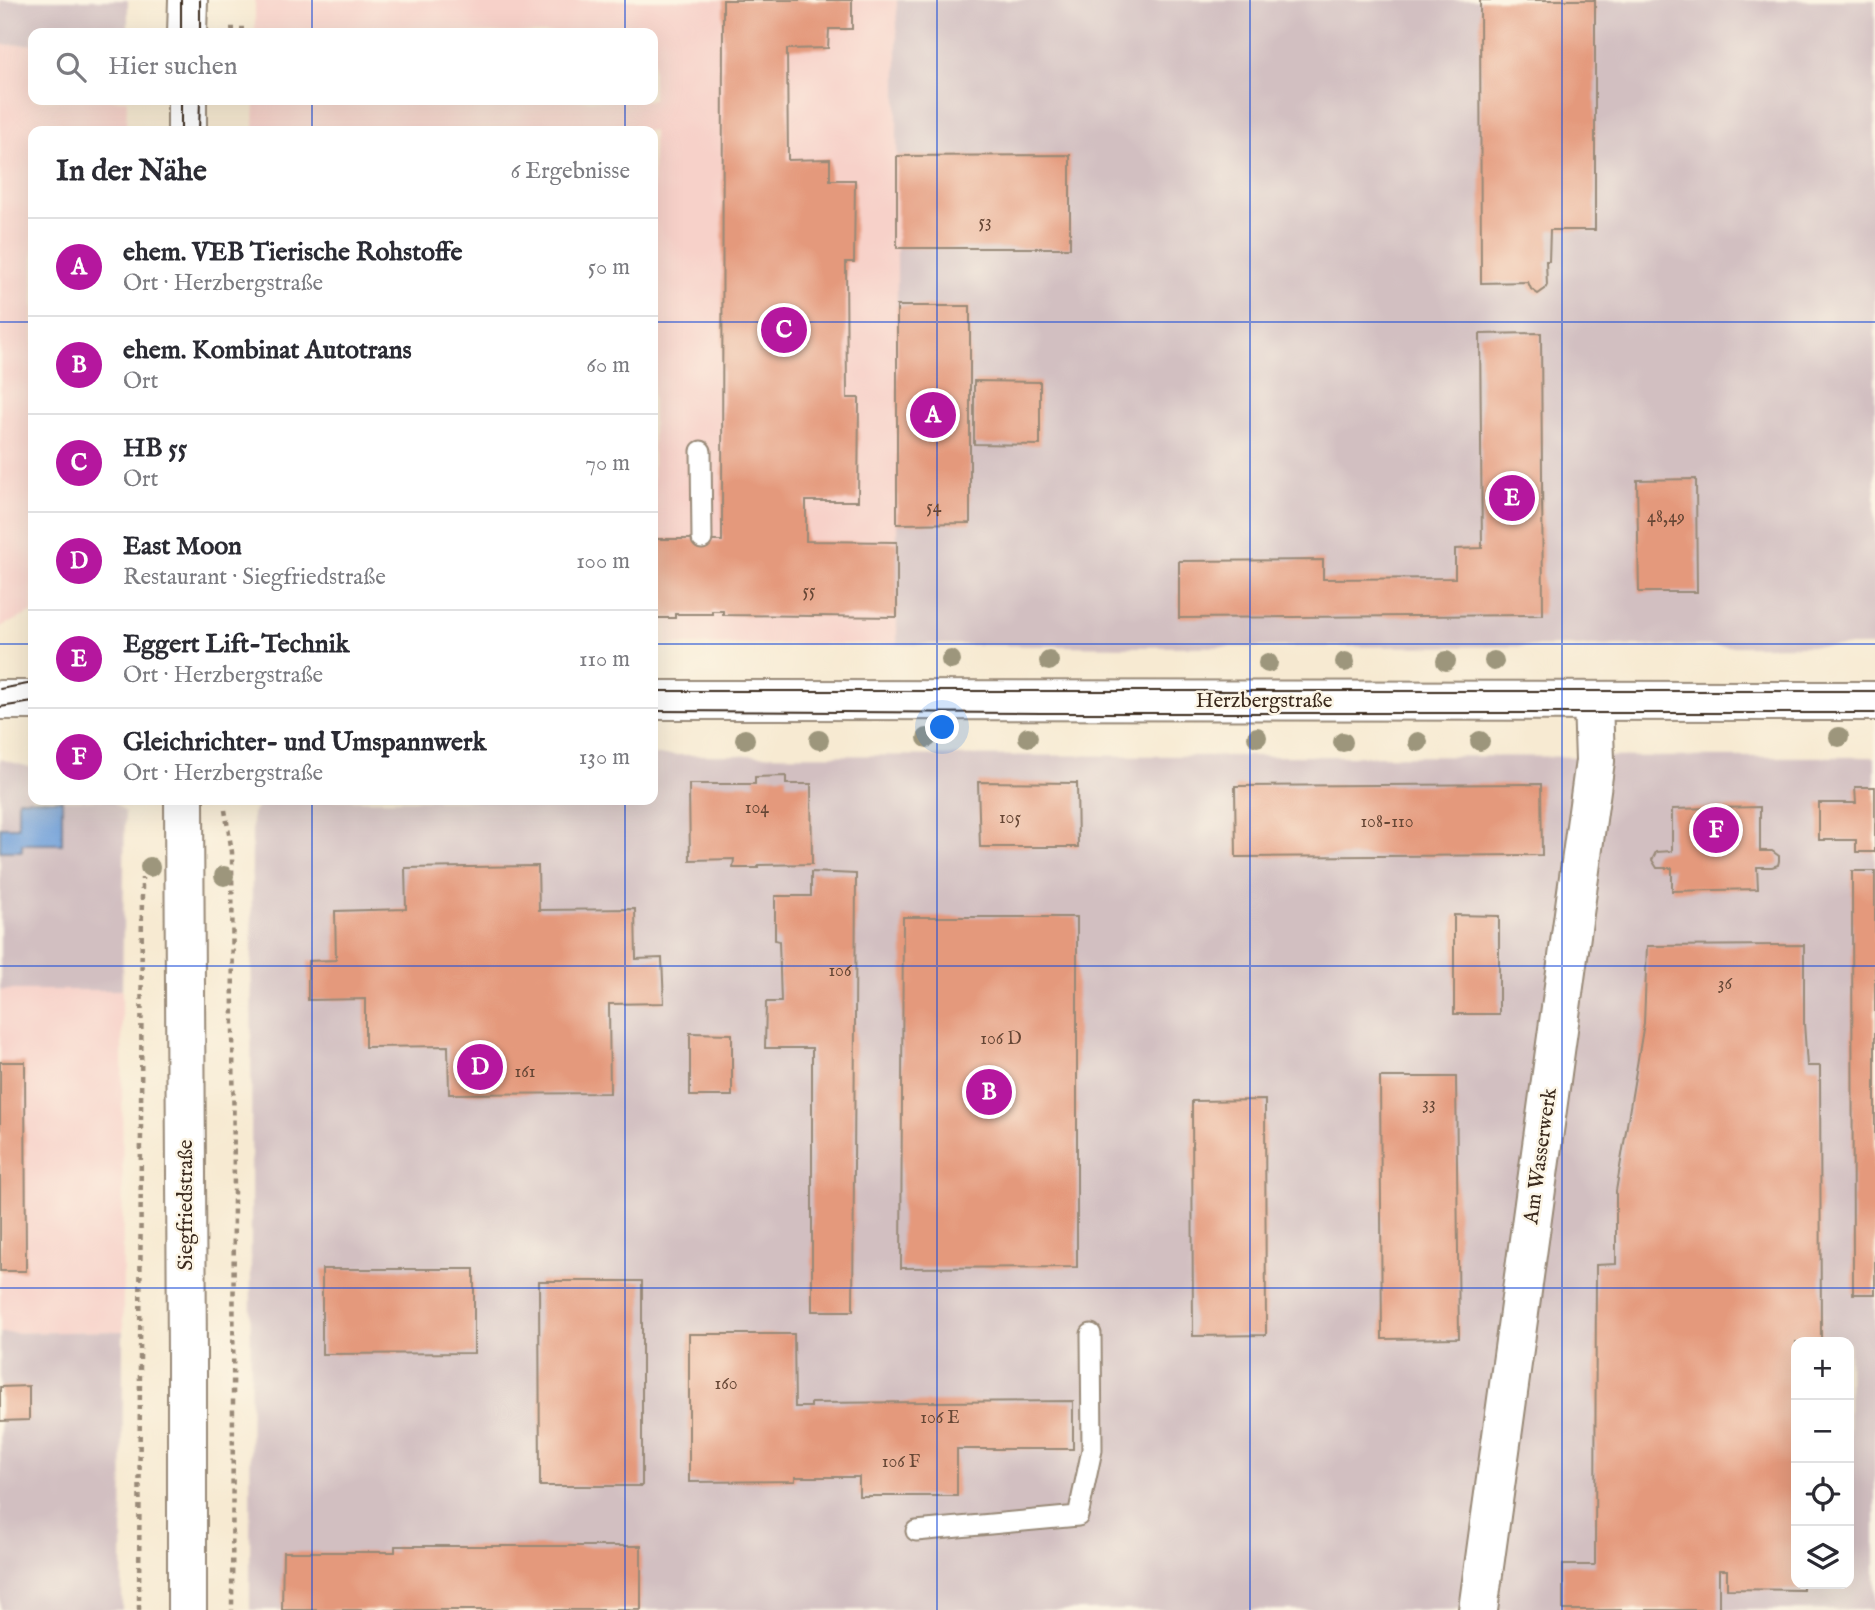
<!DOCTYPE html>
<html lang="de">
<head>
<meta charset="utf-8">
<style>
  :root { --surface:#fff; --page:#f7f7f7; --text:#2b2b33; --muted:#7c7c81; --line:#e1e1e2; --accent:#b5179e }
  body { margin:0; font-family:"IM FELL English",serif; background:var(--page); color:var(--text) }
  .controls { position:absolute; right:21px; bottom:21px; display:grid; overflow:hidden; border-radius:14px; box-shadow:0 7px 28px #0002 }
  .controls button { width:63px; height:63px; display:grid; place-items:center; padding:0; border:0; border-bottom:2px solid var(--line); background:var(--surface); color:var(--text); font:35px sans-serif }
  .you { position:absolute; left:943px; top:728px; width:24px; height:24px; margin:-18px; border:5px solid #fff; border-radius:50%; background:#1a73e8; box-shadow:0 0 0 10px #1a73e833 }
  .badge { display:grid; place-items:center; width:46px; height:46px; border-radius:50%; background:var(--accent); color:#fff; font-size:23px; font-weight:700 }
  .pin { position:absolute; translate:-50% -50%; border:4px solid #fff; box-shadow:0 2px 7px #0006 }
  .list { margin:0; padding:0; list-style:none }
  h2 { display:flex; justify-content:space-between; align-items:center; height:91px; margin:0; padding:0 28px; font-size:30px }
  h2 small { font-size:23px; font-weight:400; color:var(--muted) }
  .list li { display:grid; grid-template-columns:46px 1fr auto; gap:21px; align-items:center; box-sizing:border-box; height:98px; padding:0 28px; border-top:2px solid var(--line) }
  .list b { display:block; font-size:26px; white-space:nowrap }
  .list p { margin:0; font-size:23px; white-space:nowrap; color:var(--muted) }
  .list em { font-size:23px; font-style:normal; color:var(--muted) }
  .icon { flex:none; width:38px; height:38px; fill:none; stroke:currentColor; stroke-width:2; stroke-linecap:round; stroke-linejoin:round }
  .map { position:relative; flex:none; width:1875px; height:1610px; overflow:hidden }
  .search { position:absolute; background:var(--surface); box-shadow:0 7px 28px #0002; left:28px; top:28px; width:630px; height:77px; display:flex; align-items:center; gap:18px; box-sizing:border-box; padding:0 24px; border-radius:14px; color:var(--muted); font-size:26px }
  .panel { position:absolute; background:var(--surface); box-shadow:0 7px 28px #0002; left:28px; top:126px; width:630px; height:679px; border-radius:14px }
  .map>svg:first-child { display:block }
  .built { fill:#f7d1c9 }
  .industrial { fill:#d2bfc1; fill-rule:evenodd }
  .water { fill:#71a0da; stroke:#56657c; stroke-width:2 }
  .building { fill:#e4997b }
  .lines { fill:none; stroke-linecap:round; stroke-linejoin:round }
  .service-casing { stroke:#998a78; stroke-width:23 }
  .minor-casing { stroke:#998a78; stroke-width:42 }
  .tertiary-casing { stroke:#998a78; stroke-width:42 }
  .path { stroke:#998a78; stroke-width:4.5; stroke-dasharray:5 5; stroke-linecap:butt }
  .service { stroke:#fff; stroke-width:19 }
  .minor { stroke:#fff; stroke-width:38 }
  .tertiary { stroke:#fff; stroke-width:38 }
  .tram { stroke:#3b2a1e; stroke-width:2 }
  .tree { fill:#9d967c }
  .grid { fill:none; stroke:#1d4ed8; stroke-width:2; stroke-opacity:0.55 }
  .labels { text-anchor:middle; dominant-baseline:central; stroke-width:5; stroke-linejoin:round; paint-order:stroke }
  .number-label { font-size:18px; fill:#654635 }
  .street-label { font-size:21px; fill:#3b2a1e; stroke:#fcf5e5 }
</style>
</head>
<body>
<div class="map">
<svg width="1875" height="1610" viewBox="0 0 1875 1610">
  <rect width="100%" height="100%" fill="#fcf5e5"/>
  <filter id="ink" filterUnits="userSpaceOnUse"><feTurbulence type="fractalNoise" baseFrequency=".0143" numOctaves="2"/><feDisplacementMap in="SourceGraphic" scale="14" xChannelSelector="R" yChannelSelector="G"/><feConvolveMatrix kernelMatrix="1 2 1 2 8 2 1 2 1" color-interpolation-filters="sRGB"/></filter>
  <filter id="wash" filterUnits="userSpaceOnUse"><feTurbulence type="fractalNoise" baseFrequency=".00686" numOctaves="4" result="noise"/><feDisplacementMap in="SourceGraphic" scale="28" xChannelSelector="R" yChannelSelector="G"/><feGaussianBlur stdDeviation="1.57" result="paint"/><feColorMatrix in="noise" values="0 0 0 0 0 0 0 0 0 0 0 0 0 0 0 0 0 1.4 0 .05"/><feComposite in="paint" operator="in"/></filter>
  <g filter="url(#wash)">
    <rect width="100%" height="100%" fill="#f7ead2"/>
    <g class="built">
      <path d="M255,0h642v644l-244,1v-514h-399l1,-31h398v-67h-398z"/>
      <path d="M33,44v56h94l-1,31h-93v481l-33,15v-582z"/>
      <path d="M0,990h122l1,341 -123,2z"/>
    </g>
    <g class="industrial">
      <path d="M0,0h128v33h-95v11l-33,1z"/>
      <path d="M897,0h978v646l-742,1 -236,-3z"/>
      <path d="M653,755l1222,2v853h-1625l2,-797 14,-13h387zM1796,1342h53v242h-53z"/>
      <path d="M0,759l33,9v32h78l14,12 -3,178h-122z"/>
      <path d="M123,1331l-1,279h-122v-277z"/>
    </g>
    <path class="water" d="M18,799l44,1v44h-40v7h-22v-24h18z"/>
    <g id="blocks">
      <g class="building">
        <path d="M723,0h129v29h-23l-1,19 -41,1 1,111 42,-1v21h25l-1,82h-8l1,136h12l-1,103h-52v40l91,1v75l-174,-2v-4h-11v3h-37v4h-22v-79h58v2h11z"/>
        <path d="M1480,0h115v230h-45l-1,31h-3l1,24 -2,4 -7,5 -7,-5 -3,-7 -47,1z"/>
        <path d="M1070,155v93h-173v-92z"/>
        <path d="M897,306h73v217l-73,1z"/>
        <path d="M1541,333l2,282 -364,3v-57l144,-1v19l132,-1v-29l27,-1 -2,-214z"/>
        <path d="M974,381l66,1v63l-66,-1z"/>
        <path d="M1696,479l1,113h-58l-2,-112z"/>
        <path d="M786,776v8h25l1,80 -54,1v3h-25l1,-9 -44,1 -1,-76h66v-7z"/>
        <path d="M978,782l99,1 1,64h-98z"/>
        <path d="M1541,784l1,71 -306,2 -1,-71z"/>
        <path d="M1855,787h20v65h-19v-12h-37v-37h37z"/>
        <path d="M1760,807v44h12l7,5v5l-1,4 -6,2h-15l1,22 -86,2v-23h-15l-5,-8 4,-8 16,-1v-42z"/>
        <path d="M538,866l1,44 96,-1 1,50 26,-1 2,45 -55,1 1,89 -161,1 -1,-48 -83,1v-48l-57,1v-39l28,-1 -1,-49 71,-2 -1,-41z"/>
        <path d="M1852,871h23v423h-22z"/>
        <path d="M811,872l45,2 -3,437h-41v-263h-47l1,-46h15l-2,-61 -4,-1v-44h36z"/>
        <path d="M1454,915l45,1v98h-45z"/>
        <path d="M903,917h174v350l-176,1z"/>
        <path d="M1804,945v78l3,43h13l1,276h-25v242h7v6l-76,-1v-19h-8v40h-156v-45h32l1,-300 20,-1v-73l28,-168 3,-77z"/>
        <path d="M690,1033l42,1v62h-42z"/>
        <path d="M0,1062h25l1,209h-26z"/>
        <path d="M1380,1077h76l3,261 -77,1z"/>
        <path d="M1265,1100l1,235 -73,1 -1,-235z"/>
        <path d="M322,1269h152v84l-152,1z"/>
        <path d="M539,1281h103v205h-102z"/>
        <path d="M689,1334h105l1,73h16v-4l262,-2v48h-116v47h-98v-19h-64v4l-106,1z"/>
        <path d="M29,1386v34l-29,1v-34z"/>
        <path d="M395,1546h246v64h-359l1,-58h112z"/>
      </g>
    </g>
  </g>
  <g filter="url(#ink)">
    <use href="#blocks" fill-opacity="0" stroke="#998a78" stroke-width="2"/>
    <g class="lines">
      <defs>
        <g id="service">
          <path d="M701,451l1,88"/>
          <path d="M916,1531l162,-15 14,-66 -1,-116"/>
        </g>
        <g id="minor">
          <path d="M0,700h33"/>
          <path d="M1478,1610l117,-849 -2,-60"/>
        </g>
        <g id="tertiary">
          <path d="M187,33l1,-33"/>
          <path d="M187,131v-31"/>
          <path d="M653,700l1222,1"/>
          <path d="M184,800l3,560v250"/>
        </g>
      </defs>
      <use href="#service" class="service-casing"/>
      <use href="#minor" class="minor-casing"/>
      <use href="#tertiary" class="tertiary-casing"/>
      <g class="path">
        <path d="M230,29h14"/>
        <path d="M225,810l7,42 2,344 -2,414"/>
        <path d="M139,1610l3,-732"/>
      </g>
      <use href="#service" class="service"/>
      <use href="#minor" class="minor"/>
      <use href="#tertiary" class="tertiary"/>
      <g class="tram">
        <path d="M200,0v33"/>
        <path d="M181,33v-33"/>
        <path d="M181,131v-31"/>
        <path d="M199,131l1,-31"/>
        <path d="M0,689l33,-6"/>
        <path d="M653,691h1222"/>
        <path d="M0,707l33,-5"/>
        <path d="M653,711l389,2h833"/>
      </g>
    </g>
    <g class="tree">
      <circle cx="951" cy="660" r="10"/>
      <circle cx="1049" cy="661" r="10"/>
      <circle cx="1446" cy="661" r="10"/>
      <circle cx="1494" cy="661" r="10"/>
      <circle cx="1345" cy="662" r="10"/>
      <circle cx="1268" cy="663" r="10"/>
      <circle cx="1028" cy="737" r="10"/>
      <circle cx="1257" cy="737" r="10"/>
      <circle cx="1839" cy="737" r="10"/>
      <circle cx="927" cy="738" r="10"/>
      <circle cx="745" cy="739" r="10"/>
      <circle cx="819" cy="740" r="10"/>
      <circle cx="1480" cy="741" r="10"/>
      <circle cx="1343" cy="742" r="10"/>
      <circle cx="1418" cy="742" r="10"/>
      <circle cx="150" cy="867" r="10"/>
      <circle cx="224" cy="876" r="10"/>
    </g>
  </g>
  <path class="grid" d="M312,0v33M625,0v33M937,0v1610M1250,0v1610M1562,0v1610M312,100v31M625,100v31M0,322h33M653,322h1222M0,644h33M653,644h1222M312,800v810M625,800v810M0,966h1875M0,1288h1875"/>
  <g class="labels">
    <g class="number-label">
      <text x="985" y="222">53</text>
      <text x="934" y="507">54</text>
      <text x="1666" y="517">48,49</text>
      <text x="809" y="591">55</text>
      <text x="757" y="808">104</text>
      <text x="1010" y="818">105</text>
      <text x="1387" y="822">108-110</text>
      <text x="840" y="971">106</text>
      <text x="1725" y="984">36</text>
      <text x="1001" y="1039">106 D</text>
      <text x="525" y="1072">161</text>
      <text x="1429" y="1104">33</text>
      <text x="726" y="1384">160</text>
      <text x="940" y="1418">106 E</text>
      <text x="901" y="1462">106 F</text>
    </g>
    <g class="street-label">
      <text x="1264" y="701">Herzbergstraße</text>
      <text transform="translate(1541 1156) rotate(-82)">Am Wasserwerk</text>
      <text transform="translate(186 1205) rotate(-90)">Siegfriedstraße</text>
    </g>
  </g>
</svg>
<div class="controls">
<button>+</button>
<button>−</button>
<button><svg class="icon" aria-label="locate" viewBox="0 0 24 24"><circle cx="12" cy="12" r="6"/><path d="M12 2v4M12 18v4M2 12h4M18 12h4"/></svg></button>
<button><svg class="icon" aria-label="layers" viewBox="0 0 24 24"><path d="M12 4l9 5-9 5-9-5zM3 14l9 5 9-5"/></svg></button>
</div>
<div class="you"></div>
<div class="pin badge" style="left:933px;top:415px">A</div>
<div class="pin badge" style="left:989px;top:1092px">B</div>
<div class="pin badge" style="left:784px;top:330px">C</div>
<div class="pin badge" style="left:480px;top:1067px">D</div>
<div class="pin badge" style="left:1512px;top:498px">E</div>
<div class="pin badge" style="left:1716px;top:830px">F</div>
<div class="search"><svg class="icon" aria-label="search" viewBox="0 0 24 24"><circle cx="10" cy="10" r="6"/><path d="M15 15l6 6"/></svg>Hier suchen</div>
<section class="panel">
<h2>In der Nähe<small>6 Ergebnisse</small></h2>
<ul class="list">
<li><span class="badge">A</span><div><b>ehem. VEB Tierische Rohstoffe</b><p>Ort · Herzbergstraße</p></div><em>50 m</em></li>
<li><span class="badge">B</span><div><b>ehem. Kombinat Autotrans</b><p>Ort</p></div><em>60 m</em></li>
<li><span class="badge">C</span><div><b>HB 55</b><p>Ort</p></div><em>70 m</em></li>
<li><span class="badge">D</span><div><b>East Moon</b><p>Restaurant · Siegfriedstraße</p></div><em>100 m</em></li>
<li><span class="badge">E</span><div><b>Eggert Lift-Technik</b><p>Ort · Herzbergstraße</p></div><em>110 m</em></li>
<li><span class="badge">F</span><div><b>Gleichrichter- und Umspannwerk</b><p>Ort · Herzbergstraße</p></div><em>130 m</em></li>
</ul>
</section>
</div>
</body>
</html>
